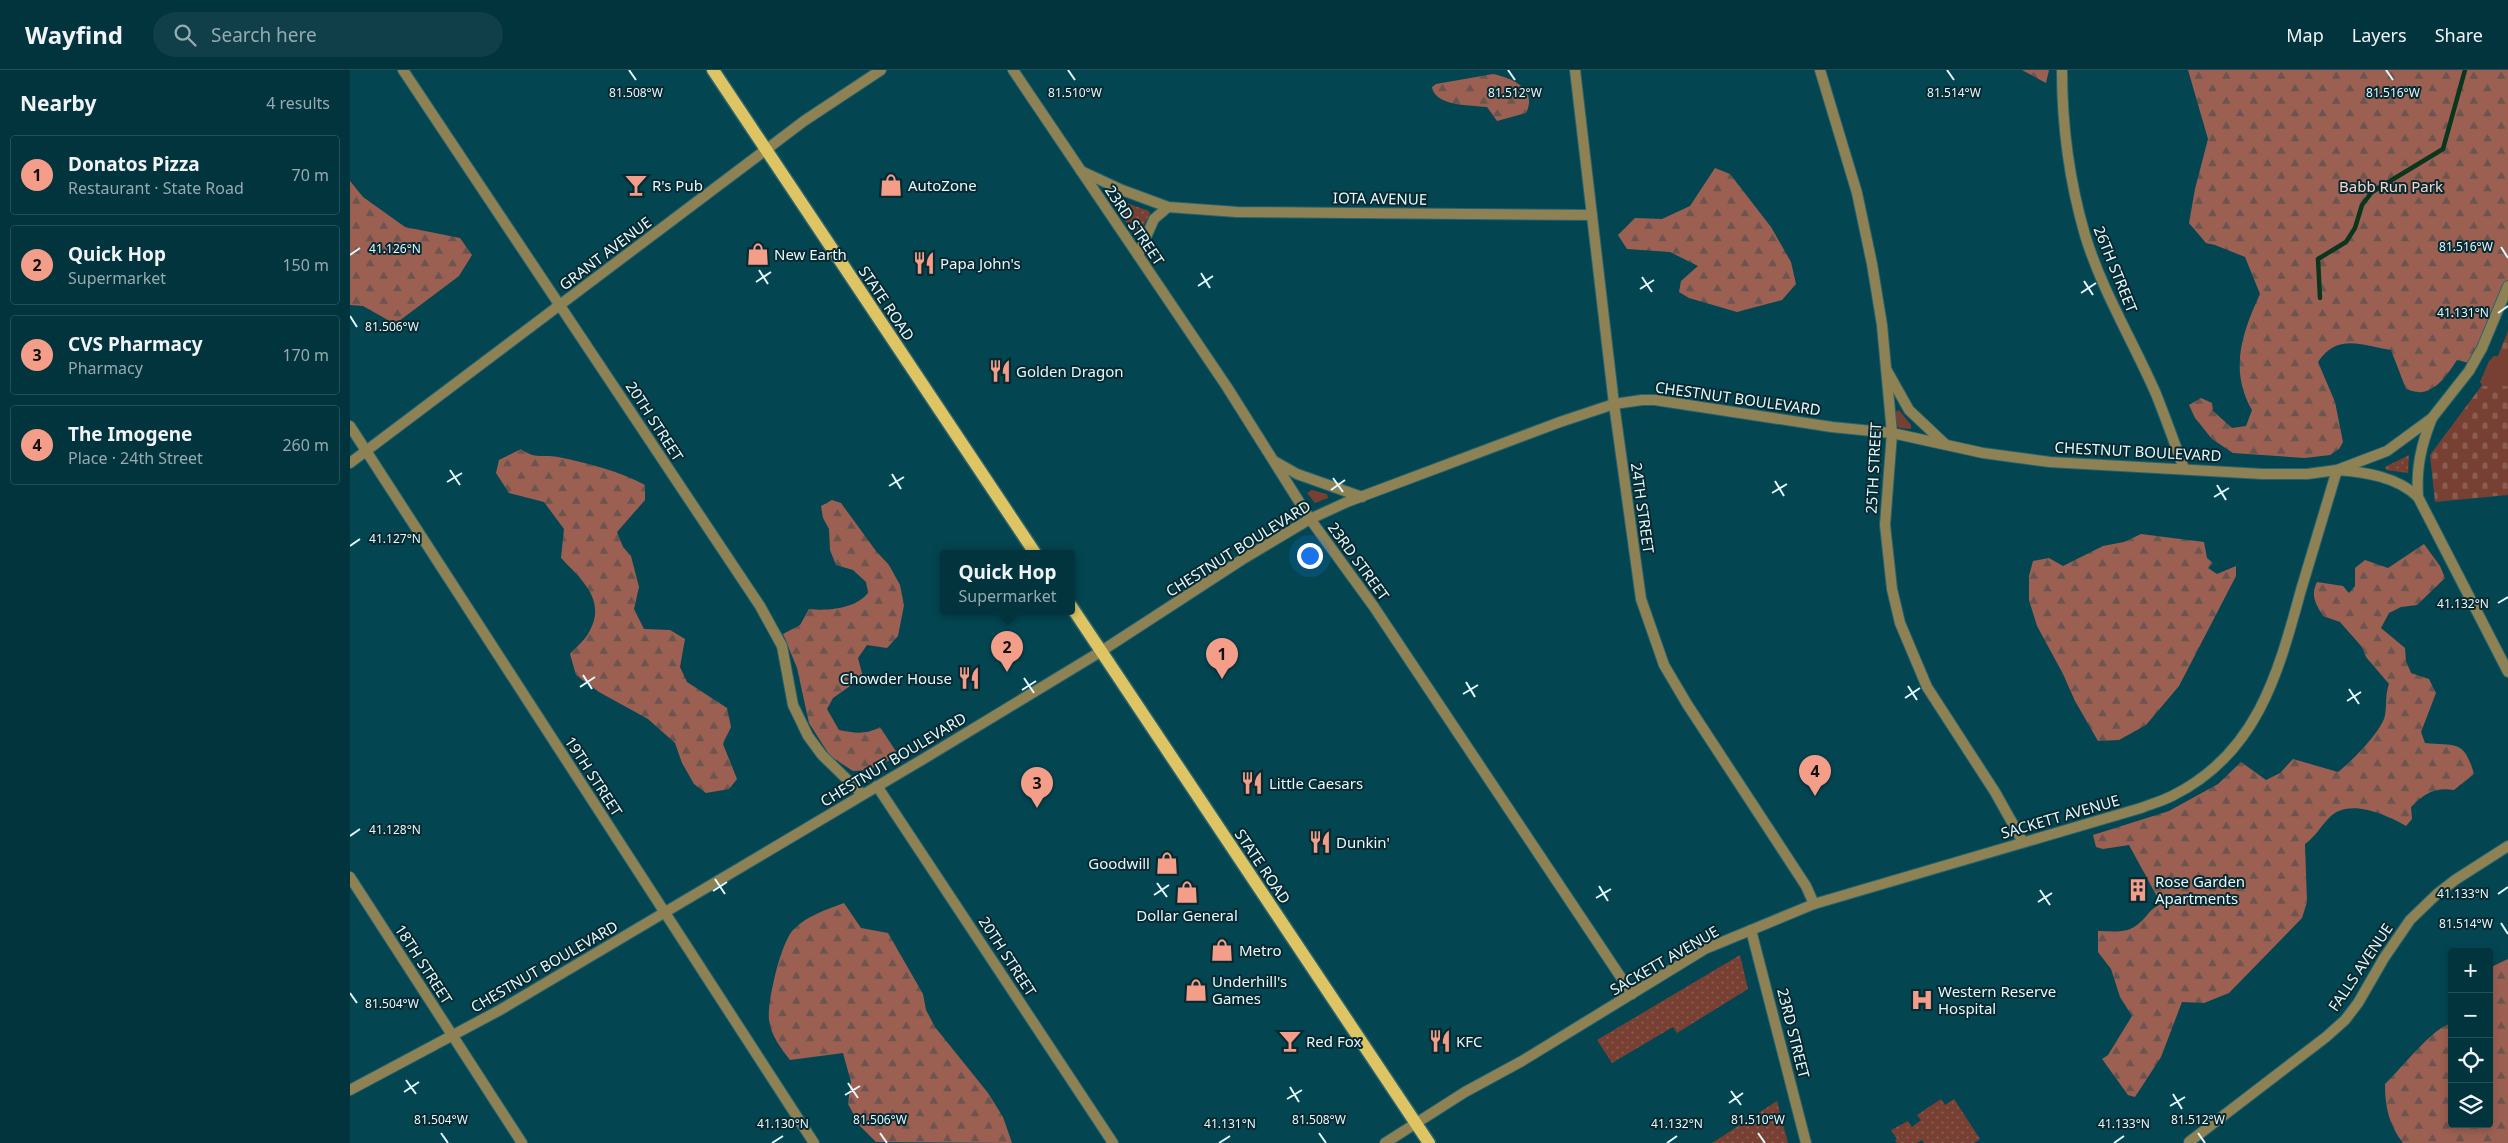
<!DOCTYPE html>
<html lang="en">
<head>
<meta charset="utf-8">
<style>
  :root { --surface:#02343e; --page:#103f49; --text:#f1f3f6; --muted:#96aab0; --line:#234f58; --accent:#f49e89 }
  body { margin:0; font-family:"Noto Sans",sans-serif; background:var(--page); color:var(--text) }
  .controls { position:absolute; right:15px; bottom:15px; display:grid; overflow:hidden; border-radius:5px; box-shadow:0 2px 8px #0003 }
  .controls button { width:45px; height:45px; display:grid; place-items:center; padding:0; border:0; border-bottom:1px solid var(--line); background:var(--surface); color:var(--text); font:25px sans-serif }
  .you { position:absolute; left:959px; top:485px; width:18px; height:18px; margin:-12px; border:4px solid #fff; border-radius:50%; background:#1a73e8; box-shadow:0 0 0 8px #1a73e833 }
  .badge { display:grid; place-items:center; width:32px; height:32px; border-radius:50%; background:var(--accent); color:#111; font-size:16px; font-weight:700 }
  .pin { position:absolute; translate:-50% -41px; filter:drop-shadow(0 1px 2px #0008) }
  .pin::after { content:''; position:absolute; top:26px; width:18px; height:15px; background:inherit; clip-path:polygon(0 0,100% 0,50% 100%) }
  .popup { position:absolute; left:590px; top:480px; width:135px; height:65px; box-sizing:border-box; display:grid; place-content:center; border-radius:5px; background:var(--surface); filter:drop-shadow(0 1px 4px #0005); font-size:16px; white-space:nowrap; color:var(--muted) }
  .popup b { font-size:19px; color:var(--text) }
  .popup::after { content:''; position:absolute; left:50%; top:100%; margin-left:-10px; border:10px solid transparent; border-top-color:var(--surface) }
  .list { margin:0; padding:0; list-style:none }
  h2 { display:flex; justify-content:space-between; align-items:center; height:65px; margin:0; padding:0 20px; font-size:21px }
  h2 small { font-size:16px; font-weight:400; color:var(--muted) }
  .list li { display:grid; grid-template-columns:32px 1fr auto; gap:15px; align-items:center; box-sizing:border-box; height:80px; margin:0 10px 10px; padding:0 10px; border:1px solid var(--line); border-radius:5px }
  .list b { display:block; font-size:19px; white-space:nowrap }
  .list p { margin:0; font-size:16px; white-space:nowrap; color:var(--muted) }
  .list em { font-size:16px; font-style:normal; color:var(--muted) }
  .icon { flex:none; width:28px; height:28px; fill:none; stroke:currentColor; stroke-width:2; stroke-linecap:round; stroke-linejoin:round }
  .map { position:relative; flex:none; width:2158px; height:1073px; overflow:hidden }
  header { display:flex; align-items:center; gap:30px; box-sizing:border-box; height:70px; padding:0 25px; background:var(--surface); border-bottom:1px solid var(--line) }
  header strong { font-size:24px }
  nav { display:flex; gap:28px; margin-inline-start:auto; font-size:18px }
  .search { width:350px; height:45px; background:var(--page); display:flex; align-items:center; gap:12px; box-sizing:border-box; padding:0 18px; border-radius:28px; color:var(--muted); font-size:19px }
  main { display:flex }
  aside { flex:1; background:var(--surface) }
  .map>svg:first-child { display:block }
  .grass { fill:url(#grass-dots) }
  .forest { fill:url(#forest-firs) }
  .cemetery { fill:url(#cemetery-stones) }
  .garden { fill:#784033 }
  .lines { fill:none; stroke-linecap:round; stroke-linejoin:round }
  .stream { stroke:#09361d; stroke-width:4.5 }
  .minor-casing { stroke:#27636e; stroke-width:12 }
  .tertiary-casing { stroke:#27636e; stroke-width:12 }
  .primary-casing { stroke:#27636e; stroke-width:15 }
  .minor { stroke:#8e8255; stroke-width:10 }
  .tertiary { stroke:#8e8255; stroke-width:10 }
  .primary { stroke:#dec463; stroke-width:12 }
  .ticks { fill:none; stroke:#e4f9fe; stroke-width:2 }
  .labels { text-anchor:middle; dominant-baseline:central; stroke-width:4; stroke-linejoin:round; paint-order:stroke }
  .poi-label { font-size:15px; fill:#e4f9fe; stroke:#092930; text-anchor:start }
  .park-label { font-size:15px; fill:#fbd5cb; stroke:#092930 }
  .street-label { font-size:15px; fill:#e4f9fe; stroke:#092930 }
  .ticks-label { font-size:12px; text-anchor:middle; fill:#e4f9fe; stroke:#092930; stroke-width:4; stroke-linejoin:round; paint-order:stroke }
</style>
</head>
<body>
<header>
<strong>Wayfind</strong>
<div class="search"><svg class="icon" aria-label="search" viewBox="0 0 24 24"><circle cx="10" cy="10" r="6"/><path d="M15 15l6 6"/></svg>Search here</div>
<nav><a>Map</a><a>Layers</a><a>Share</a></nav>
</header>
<main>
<aside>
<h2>Nearby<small>4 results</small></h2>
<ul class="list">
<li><span class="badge">1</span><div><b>Donatos Pizza</b><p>Restaurant · State Road</p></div><em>70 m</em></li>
<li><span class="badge">2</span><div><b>Quick Hop</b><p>Supermarket</p></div><em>150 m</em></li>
<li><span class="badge">3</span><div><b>CVS Pharmacy</b><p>Pharmacy</p></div><em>170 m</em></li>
<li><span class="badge">4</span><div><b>The Imogene</b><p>Place · 24th Street</p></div><em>260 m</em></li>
</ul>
</aside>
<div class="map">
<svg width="2158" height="1073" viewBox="0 0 2158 1073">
  <defs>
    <pattern id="grass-dots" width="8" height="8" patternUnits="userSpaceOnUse" patternTransform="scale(1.25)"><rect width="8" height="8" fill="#784033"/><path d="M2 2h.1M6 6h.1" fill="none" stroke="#8b5c52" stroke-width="1.8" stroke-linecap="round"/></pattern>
    <pattern id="forest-firs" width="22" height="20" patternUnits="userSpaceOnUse" patternTransform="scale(1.25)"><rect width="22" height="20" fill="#9c6052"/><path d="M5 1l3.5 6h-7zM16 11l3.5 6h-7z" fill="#6c544f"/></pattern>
    <pattern id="cemetery-stones" width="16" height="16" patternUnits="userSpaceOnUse" patternTransform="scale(1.25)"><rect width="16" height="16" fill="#784033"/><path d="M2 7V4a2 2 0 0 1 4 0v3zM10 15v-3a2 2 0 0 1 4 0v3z" fill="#8b5c52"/></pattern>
  </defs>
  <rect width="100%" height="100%" fill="#034652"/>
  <g class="grass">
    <path d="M762,128l37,13 1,3 -12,21h-3l-22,-32z"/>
    <path d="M2059,385l-1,18 -22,-3 -1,-3z"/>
    <path d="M1390,885l8,34 -71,44 -4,-6 -61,36 -15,-23z"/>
    <path d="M1591,1029l4,6 9,-6 26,40 -6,4h-50l-2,-3 -5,3h-20l-2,-3 2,-1 -6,-9 17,-9 4,6 9,-7 -4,-5z"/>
    <path d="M1427,1031l11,42h-76z"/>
  </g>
  <g class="forest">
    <path d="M1672,0h27l-3,13z"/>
    <path d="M1838,0h320v216l-35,78 -16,-4c-8,12 -19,30 -35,32 -5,1 -12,-2 -16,-3l-15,-39c-30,-5 -54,-17 -73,12l17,40 8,40 -4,7 -9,6 -25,3 -72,-5 -21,-14 -17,-21 -6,-13 12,-7 11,5 1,8 19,17 14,-2 6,-16c-23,-40 -10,-77 8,-116l-15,-37 -30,-12 -9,-2 -17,-20 6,-34 13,-50z"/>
    <path d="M1143,4c19,4 45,15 33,39l-29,8 -10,-14c-15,-2 -52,0 -55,-20l4,-3z"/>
    <path d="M1365,98l15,6 41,53 20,35 5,22 -14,16 -45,12 -48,-14 -10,-6 2,-11 17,-15 -28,-14 -43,-3 -9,-14 17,-17 27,1 28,-13z"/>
    <path d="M0,111l13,16 42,30 55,11 12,17 -13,21 -64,48 -32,-18 -13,-1z"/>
    <path d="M171,379c15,11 21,5 37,8 29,6 61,14 87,28v15l-28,32 6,15 8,9 8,31 -5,22 10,20 26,1 15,9 -5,28 7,15 40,26 4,19 -8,17 14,35 -8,10 -23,4 -12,-9 -12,-21 -7,-20 -27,-24 -49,-27 -23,-17 -6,-21c5,-6 14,-13 18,-20 20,-33 -6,-54 -27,-76l3,-29 -20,-27 -35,-9 -13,-20 3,-13z"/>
    <path d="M482,430l9,3 35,48 13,14 11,20 4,20 -6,31 -11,12 -20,-3 -9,13 5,19 -30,21 -6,11 12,21c15,3 27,5 41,-3l19,29 -31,14 -15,1 -23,-15 -21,-33 -12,-55 -14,-34 17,-9 9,-16c19,2 46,0 59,-16l-2,-11 -13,-12 -17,-5 -6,-15 -1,-21 -6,-11 -2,-12z"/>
    <path d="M1791,464l63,8 3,16 6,5 -5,5 9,6 19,-8v10l-57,110 -33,39 -27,15 -21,1 -23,-40 -13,-29 -25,-46 -8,-26v-24l4,-15 16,-3 14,8 40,-20 21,-4z"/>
    <path d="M2074,474l16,22 5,12 -28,27 -16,2 -12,6 -8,15 24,20 1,13 5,12 18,6 7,14 -15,39 4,11c32,3 39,-3 49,31l-20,16c-19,-3 -29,3 -43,17l1,12 -6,7c-19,-11 -58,-29 -77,-8 -9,9 -13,18 -24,26l2,58 -5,16 -73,75 -25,10 -22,-1 -21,55 -26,40 -7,-2 -26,-36 6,-4 24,-39 -12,-19 -9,-28 -13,-17v-21c13,0 28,3 39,-6 11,-8 10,-14 24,-21l-32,-59 -26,4 -7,-2 -3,-12 76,-24 49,-27 23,-22 25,18 14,-7 13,-14 45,13c12,-9 45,-42 47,-57 2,-11 0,-20 4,-31l-23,-27 -4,-10 -22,-25 -17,-6c-7,-12 -13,-20 -6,-34l26,4 6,7 6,-7v-18l10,-8 23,8z"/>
    <path d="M494,833l17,25 27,5 35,61 3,16 9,17 53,66 15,24 9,26 -136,-1 -16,-16 -12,-22 3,-22 -8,-29 -53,7c-9,-12 -19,-24 -21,-40 -2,-18 12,-79 25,-91 14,-14 32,-19 50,-26z"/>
    <path d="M2158,889v184h-105c-14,-18 -18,-36 -18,-59 16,-15 48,-57 67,-61v101h37v-156z"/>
  </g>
  <path class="cemetery" d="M2158,261v164l-73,7 -5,-47 61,-82z"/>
  <g class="garden">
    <path d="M2144,286h7l7,6v24h-25l-3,-4 9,-21z"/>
    <path d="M1549,340l12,15v4l-11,-1 -4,-3 -1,-13z"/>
    <path d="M962,420l15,4 1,4 -13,5 -8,-10z"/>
  </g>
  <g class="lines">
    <path class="stream" d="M1970,228l-2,-39 28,-17 9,-14 7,-23 10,-13 71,-43 22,-79"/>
    <defs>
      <g id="minor">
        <path d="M53,0l357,536 22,40 11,59 15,31 14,19 40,39"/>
        <path d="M663,0l214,317 83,132 64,88 258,387"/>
        <path d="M1225,0l39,334 27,195 23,66 23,39 119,182 8,18"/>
        <path d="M1470,0l37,123 15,71 10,61 10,108 -7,92 7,64 8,34 27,64 68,105 28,50"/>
        <path d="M1712,0c0,56 7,110 23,165 17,56 48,106 71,159 10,25 19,50 28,75"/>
        <path d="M731,101l41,19 46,17 69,5 355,3"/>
        <path d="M788,185l16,-36 14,-12"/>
        <path d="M0,356l464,717"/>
        <path d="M0,393l454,-342 77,-51"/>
        <path d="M2068,427c-2,-29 3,-52 14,-79"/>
        <path d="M527,716l236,357"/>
        <path d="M0,807l172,266"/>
        <path d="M1401,860l55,213"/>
        <path d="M1839,1072l137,-105 19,-17 13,-17 26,-45 26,-38 27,-26 18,-14 53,-34"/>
        <path d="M1035,1073l80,-51 57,-31 183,-112 109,-45 327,-96c10,-4 21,-7 31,-12 85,-42 106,-122 129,-206 12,-40 24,-80 36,-120 28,2 61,7 81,27l90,175"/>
      </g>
      <g id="tertiary">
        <path d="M1536,299l23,41 36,34"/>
        <path d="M924,391l23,13 65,23"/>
        <path d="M0,1020l150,-80 425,-252 175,-106 143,-93 67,-40 37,-17 213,-80 54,-18 28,-4h13l177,27 60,6 91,20 67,9 213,12h44l30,-4 50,-19 45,-33 37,-47 13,-23 26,-62"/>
      </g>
      <g id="primary">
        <path d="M363,0l322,483"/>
        <path d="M721,536l358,537"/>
      </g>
    </defs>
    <use href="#minor" class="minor-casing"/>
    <use href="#tertiary" class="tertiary-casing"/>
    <use href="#primary" class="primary-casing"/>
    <use href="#minor" class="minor"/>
    <use href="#tertiary" class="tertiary"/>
    <use href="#primary" class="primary"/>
  </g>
  <path class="ticks" d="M279,0l7,10M718,0l7,10M1158,0l7,10M1597,0l7,10M2036,0l7,10M2151,177l7,11M0,185l10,-7M409,200l9,14M851,203l9,15M1292,207l10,15M1734,211l9,14M406,212l15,-10M848,216l15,-10M1290,219l14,-9M1731,223l15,-10M2148,243l10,-7M0,246l7,11M100,400l10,15M542,404l9,15M983,408l10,14M1425,411l9,15M97,412l15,-9M1867,415l9,15M539,416l15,-9M981,420l14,-10M1422,423l15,-9M1864,427l15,-9M0,476l10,-7M2148,533l10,-6M233,605l9,14M674,608l10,15M1116,612l9,15M1558,616l9,14M230,617l15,-10M1999,619l10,15M672,620l14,-9M1113,624l15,-9M1555,628l15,-10M1997,631l14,-9M0,766l10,-7M365,809l10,15M807,813l10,14M1249,816l9,15M1690,820l10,15M363,821l14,-9M2148,824l10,-7M804,825l15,-10M1246,828l15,-9M1688,832l14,-9M2151,853l7,11M0,923l7,10M56,1010l10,14M498,1013l10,15M940,1017l9,15M1381,1021l10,14M54,1022l15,-10M1823,1024l9,15M495,1025l15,-9M937,1029l15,-9M1379,1033l14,-10M1820,1036l15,-9M91,1063l7,10M530,1063l7,10M969,1063l7,10M1408,1063l7,10M1848,1063l7,10M422,1073l11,-7M869,1073l11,-7M1317,1073l10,-7M1764,1073l10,-7"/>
  <defs>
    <symbol id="bar-bare" viewBox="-9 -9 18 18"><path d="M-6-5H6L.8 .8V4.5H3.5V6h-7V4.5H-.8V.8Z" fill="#f49e89" stroke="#092930" stroke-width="2.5" paint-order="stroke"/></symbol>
    <symbol id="shop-bare" viewBox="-9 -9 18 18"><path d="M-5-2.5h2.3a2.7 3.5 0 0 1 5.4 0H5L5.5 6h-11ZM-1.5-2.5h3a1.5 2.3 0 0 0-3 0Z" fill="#f49e89" stroke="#092930" stroke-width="2.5" paint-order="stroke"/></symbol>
    <symbol id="restaurant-bare" viewBox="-9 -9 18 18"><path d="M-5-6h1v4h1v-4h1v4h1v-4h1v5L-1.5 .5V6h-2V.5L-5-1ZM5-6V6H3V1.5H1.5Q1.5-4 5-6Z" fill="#f49e89" stroke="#092930" stroke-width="2.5" paint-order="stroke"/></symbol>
    <symbol id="building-bare" viewBox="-9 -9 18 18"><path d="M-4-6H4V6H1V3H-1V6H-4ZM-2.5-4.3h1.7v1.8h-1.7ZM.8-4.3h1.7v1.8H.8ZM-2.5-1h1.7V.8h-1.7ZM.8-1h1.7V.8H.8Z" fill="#f49e89" stroke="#092930" stroke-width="2.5" paint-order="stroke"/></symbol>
    <symbol id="hospital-bare" viewBox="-9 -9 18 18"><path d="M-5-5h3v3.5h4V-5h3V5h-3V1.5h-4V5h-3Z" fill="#f49e89" stroke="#092930" stroke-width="2.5" paint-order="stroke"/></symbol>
  </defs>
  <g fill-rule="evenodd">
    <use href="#bar-bare" x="270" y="99" width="32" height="32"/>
    <use href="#shop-bare" x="525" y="99" width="32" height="32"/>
    <use href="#shop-bare" x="392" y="168" width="32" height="32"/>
    <use href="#restaurant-bare" x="558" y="177" width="32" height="32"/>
    <use href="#restaurant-bare" x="634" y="285" width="32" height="32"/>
    <use href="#restaurant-bare" x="603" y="592" width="32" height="32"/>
    <use href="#restaurant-bare" x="886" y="697" width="32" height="32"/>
    <use href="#restaurant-bare" x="954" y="756" width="32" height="32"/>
    <use href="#shop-bare" x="801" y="777" width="32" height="32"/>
    <use href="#building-bare" x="1772" y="804" width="32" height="32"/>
    <use href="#shop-bare" x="821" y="806" width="32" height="32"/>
    <use href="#shop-bare" x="856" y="864" width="32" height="32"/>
    <use href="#shop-bare" x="830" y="904" width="32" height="32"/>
    <use href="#hospital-bare" x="1556" y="914" width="32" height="32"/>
    <use href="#bar-bare" x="924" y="955" width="32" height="32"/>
    <use href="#restaurant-bare" x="1074" y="955" width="32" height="32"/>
  </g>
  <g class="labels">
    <g class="poi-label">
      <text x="302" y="115">R's Pub</text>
      <text x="558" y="115">AutoZone</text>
      <text x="424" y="184">New Earth</text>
      <text x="590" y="193">Papa John's</text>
      <text x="666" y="301">Golden Dragon</text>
      <text x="602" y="608" text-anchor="end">Chowder House</text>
      <text x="919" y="713">Little Caesars</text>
      <text x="986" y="772">Dunkin'</text>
      <text x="800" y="793" text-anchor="end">Goodwill</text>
      <text x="1805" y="811">Rose Garden<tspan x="1805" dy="17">Apartments</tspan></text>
      <text x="837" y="845" text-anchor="middle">Dollar General</text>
      <text x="889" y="880">Metro</text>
      <text x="862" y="911">Underhill's<tspan x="862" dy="17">Games</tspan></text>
      <text x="1588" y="921">Western Reserve<tspan x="1588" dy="17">Hospital</tspan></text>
      <text x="956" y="971">Red Fox</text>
      <text x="1106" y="971">KFC</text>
    </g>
    <g class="park-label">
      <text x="2041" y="116">Babb Run Park</text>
    </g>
    <g class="street-label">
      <text transform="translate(1030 128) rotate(1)">IOTA AVENUE</text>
      <text transform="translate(785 155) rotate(56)">23RD STREET</text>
      <text transform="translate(255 183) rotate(-37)">GRANT AVENUE</text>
      <text transform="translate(1766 199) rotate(68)">26TH STREET</text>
      <text transform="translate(537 233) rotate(56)">STATE ROAD</text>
      <text transform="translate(1388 328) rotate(8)">CHESTNUT BOULEVARD</text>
      <text transform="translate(305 351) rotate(57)">20TH STREET</text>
      <text transform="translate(1788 381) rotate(3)">CHESTNUT BOULEVARD</text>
      <text transform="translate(1523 398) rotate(-87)">25TH STREET</text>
      <text transform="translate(1293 438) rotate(82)">24TH STREET</text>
      <text transform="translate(888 478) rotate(-32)">CHESTNUT BOULEVARD</text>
      <text transform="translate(1009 491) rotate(54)">23RD STREET</text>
      <text transform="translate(543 689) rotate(-31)">CHESTNUT BOULEVARD</text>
      <text transform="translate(244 706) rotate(57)">19TH STREET</text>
      <text transform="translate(1710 746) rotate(-16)">SACKETT AVENUE</text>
      <text transform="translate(913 796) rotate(56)">STATE ROAD</text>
      <text transform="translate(658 886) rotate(57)">20TH STREET</text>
      <text transform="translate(1314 890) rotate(-30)">SACKETT AVENUE</text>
      <text transform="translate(74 894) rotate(57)">18TH STREET</text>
      <text transform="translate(194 896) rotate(-30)">CHESTNUT BOULEVARD</text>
      <text transform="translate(2010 897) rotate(-56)">FALLS AVENUE</text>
      <text transform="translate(1444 963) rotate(76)">23RD STREET</text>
    </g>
  </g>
  <g class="ticks-label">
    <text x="286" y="27">81.508°W</text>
    <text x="725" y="27">81.510°W</text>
    <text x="1165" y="27">81.512°W</text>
    <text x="1604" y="27">81.514°W</text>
    <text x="2043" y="27">81.516°W</text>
    <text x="2116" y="181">81.516°W</text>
    <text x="45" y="183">41.126°N</text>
    <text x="2113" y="247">41.131°N</text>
    <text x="42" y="261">81.506°W</text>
    <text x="45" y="473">41.127°N</text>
    <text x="2113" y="538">41.132°N</text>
    <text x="45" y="764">41.128°N</text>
    <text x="2113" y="828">41.133°N</text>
    <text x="2116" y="858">81.514°W</text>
    <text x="42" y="938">81.504°W</text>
    <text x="91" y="1054">81.504°W</text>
    <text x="530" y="1054">81.506°W</text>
    <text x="969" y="1054">81.508°W</text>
    <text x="1408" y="1054">81.510°W</text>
    <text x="1848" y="1054">81.512°W</text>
    <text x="433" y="1058">41.130°N</text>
    <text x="880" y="1058">41.131°N</text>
    <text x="1327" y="1058">41.132°N</text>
    <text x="1774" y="1058">41.133°N</text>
  </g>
</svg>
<div class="controls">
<button>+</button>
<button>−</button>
<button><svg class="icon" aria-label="locate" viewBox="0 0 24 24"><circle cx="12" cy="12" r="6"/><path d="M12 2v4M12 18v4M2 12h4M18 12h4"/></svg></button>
<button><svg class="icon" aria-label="layers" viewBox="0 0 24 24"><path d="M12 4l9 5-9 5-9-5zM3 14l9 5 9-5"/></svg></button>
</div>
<div class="you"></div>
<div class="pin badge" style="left:872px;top:609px">1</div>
<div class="pin badge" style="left:657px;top:602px">2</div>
<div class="popup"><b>Quick Hop</b>Supermarket</div>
<div class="pin badge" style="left:687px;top:738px">3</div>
<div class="pin badge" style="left:1465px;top:726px">4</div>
</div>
</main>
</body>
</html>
